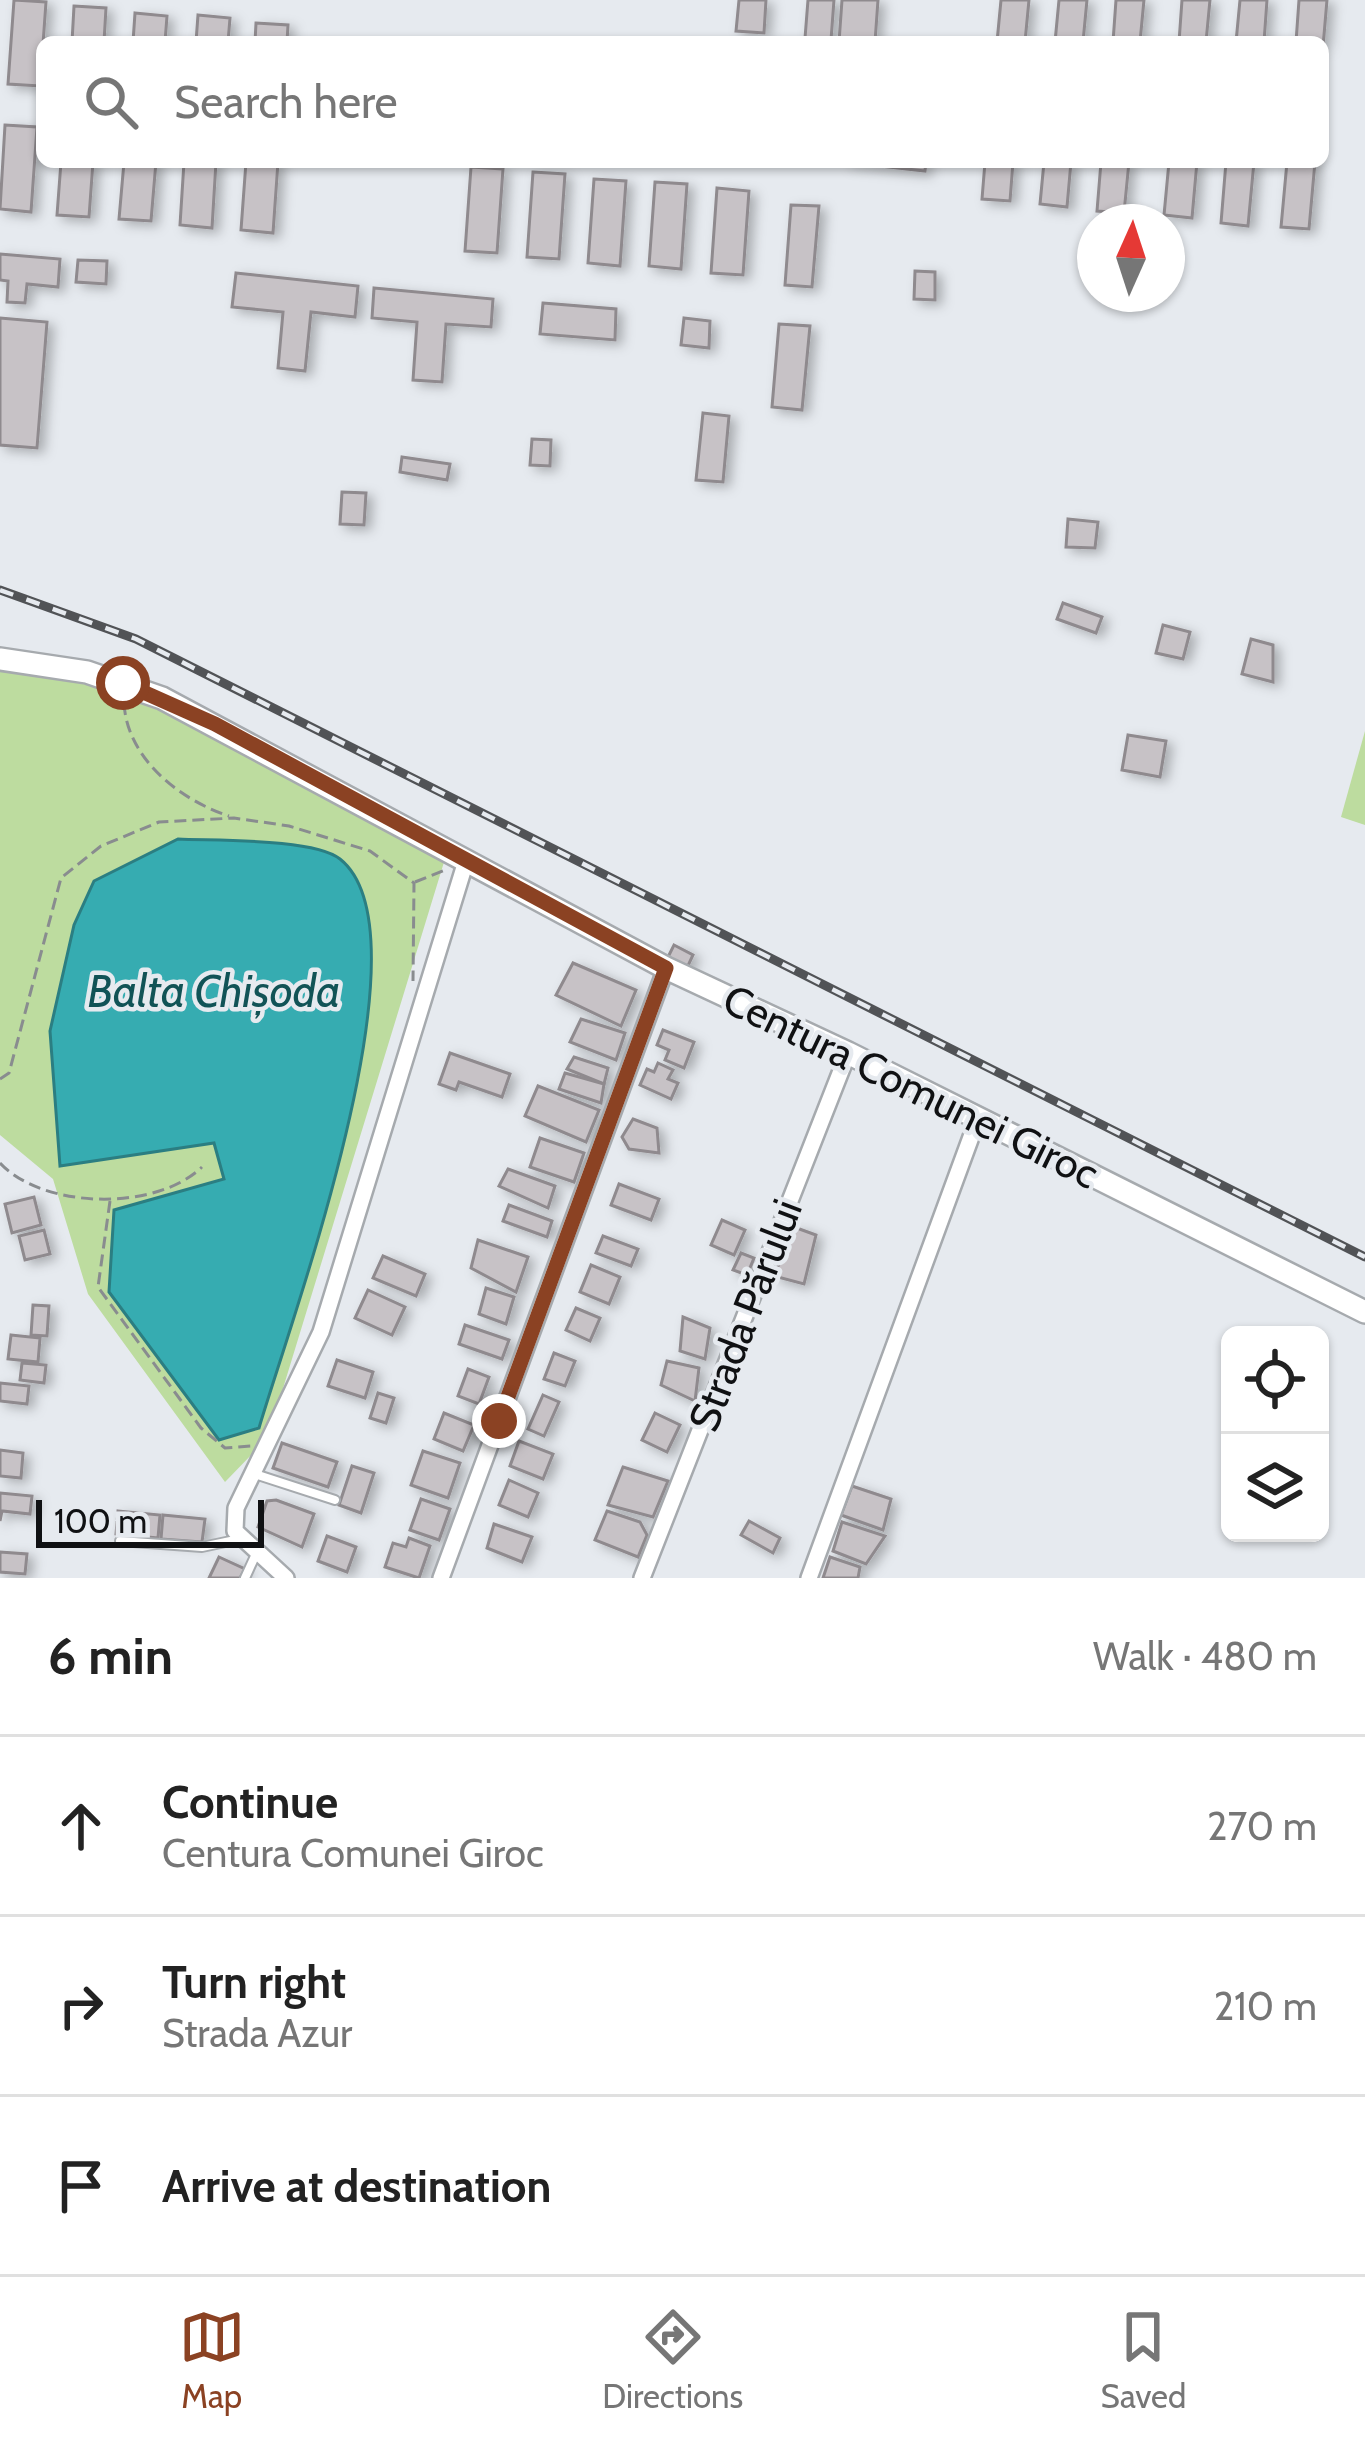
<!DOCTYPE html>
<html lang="en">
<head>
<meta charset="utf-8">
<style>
  :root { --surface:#fff; --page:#f6f6f6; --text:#222; --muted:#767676; --line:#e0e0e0; --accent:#8b4223 }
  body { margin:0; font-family:Cabin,sans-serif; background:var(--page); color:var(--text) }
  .controls { position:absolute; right:36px; bottom:36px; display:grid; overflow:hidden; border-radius:18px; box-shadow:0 3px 9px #0004 }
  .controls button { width:108px; height:108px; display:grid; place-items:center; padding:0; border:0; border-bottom:3px solid var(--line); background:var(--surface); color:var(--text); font:60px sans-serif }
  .compass { position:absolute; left:1077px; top:204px; width:108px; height:108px; border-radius:50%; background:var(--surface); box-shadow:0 3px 9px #0004; rotate:3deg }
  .scale { position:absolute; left:36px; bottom:30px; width:228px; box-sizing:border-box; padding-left:12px; border:6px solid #101113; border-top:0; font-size:33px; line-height:42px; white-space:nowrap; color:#101113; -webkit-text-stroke:9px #e6eaef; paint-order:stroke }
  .stop { position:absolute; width:36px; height:36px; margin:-27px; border:9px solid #8b4223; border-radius:50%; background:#fff }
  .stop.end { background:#8b4223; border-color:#fff; box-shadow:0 3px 12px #0008 }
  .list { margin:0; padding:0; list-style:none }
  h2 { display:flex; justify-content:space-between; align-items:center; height:156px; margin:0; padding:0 48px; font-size:51px }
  h2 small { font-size:39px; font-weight:400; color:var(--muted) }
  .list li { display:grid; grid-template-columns:78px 1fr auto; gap:36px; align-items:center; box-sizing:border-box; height:180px; padding:0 48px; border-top:3px solid var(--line) }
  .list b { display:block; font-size:45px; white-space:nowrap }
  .list p { margin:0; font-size:39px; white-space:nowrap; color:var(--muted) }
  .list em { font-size:39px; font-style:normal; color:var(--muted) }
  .icon { flex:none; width:66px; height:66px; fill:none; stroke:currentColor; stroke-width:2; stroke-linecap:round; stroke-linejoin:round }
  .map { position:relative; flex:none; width:1365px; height:1578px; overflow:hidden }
  .search { position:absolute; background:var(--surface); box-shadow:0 3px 9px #0004; left:36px; right:36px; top:36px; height:132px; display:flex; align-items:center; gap:30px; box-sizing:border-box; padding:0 42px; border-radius:18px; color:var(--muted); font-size:45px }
  .sheet { height:696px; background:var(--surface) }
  nav { display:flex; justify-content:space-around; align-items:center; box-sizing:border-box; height:168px; border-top:3px solid var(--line); background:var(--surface); font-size:33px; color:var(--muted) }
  nav a { display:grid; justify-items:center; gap:6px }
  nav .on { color:var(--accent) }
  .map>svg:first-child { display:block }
  .green { fill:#bddc9f }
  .water { fill:#36acb1; stroke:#2b7e82; stroke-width:3 }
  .building { fill:#c7c2c6; stroke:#8f8a8e; stroke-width:3; filter:url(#shadow) }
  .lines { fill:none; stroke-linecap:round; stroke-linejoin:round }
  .service-casing { stroke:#a6aaae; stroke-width:12 }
  .minor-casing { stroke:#a6aaae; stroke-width:20 }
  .secondary-casing { stroke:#a6aaae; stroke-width:26 }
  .path { stroke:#898c8f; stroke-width:3; stroke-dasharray:12 6; stroke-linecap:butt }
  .service { stroke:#fff; stroke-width:8 }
  .minor { stroke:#fff; stroke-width:15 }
  .secondary { stroke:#fff; stroke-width:21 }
  .rail-casing { stroke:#515356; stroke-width:9 }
  .rail { stroke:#e6eaef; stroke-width:4.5; stroke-dasharray:14; stroke-linecap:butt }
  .route { stroke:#8b4223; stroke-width:15 }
  .labels { text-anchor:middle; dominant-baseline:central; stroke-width:9; stroke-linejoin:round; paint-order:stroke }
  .street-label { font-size:42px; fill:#101113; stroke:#e6eaef }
  .water-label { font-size:45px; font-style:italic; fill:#115356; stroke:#e6eaef }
</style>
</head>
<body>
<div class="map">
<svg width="1365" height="1578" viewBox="0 0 1365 1578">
  <defs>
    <filter id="shadow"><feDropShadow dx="6" dy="4" stdDeviation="6" flood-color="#0004"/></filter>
  </defs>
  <rect width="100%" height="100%" fill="#e6eaef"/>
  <g class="green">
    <path d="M0,649l58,12 390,188 -171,559 -20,41 -32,33 -137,-188 -35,-115 -53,-44z"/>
    <path d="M1365,731v94l-24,-8z"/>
  </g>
  <path class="water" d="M178,839c36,2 136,-1 162,20 94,75 -50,463 -81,569l-40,12 -110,-148 5,-82 110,-31 -10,-36 -154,23 -10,-135 24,-106 20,-44z"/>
  <g class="building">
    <path d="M14,0l32,2 -6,84 -32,-2z"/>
    <path d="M739,0h27l-2,33 -28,-2z"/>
    <path d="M808,0h26l-3,40 -26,-2z"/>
    <path d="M842,0h36l-3,42h-36z"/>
    <path d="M1001,0h28l-4,42h-28z"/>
    <path d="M1059,0h28l-4,42h-28z"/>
    <path d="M1116,0h28l-4,42h-27z"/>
    <path d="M1182,0h28l-4,42h-27z"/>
    <path d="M1240,0h27l-3,42h-28z"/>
    <path d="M1299,0h28l-4,47v-5h-27z"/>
    <path d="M74,6l32,2 -2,34h-32z"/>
    <path d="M135,13l32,3 -2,26h-32z"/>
    <path d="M198,15l32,3 -2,24h-32z"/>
    <path d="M256,23l32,2 -1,17h-32z"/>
    <path d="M5,125l32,2 -6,85 -31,-3z"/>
    <path d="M61,162h32l-4,55 -32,-2z"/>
    <path d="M124,162h32l-5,59 -32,-2z"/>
    <path d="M184,162h32l-4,66 -32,-3z"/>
    <path d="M246,162h32l-5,71 -32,-3z"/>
    <path d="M844,162h82l-1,9z"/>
    <path d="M985,162h28l-3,39 -28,-2z"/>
    <path d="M1044,162h27l-4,45 -27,-3z"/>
    <path d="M1101,162h28l-5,51 -27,-2z"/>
    <path d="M1169,162h28l-5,56 -28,-3z"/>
    <path d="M1226,162h28l-6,64 -27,-3z"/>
    <path d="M1287,162h28l-6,67 -28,-2z"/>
    <path d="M471,167l32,2 -6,84 -32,-2z"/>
    <path d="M533,172l32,2 -6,85 -32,-2z"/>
    <path d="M594,179l32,2 -6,85 -32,-3z"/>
    <path d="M655,182l32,2 -6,85 -32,-3z"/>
    <path d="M717,188l32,3 -6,84 -32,-2z"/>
    <path d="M791,205l28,1 -7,81 -27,-2z"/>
    <path d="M0,254l60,5 -2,28 -31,-3 -2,19 -18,-1 1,-21 -8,-1z"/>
    <path d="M78,260l29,1 -1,23 -30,-2z"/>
    <path d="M915,271l20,1v28l-21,-1z"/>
    <path d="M236,273l122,13 -3,31 -44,-5 -6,59 -27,-3 5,-56 -51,-5z"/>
    <path d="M374,288l119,11 -2,28 -45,-3 -4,58 -29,-2 4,-58 -45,-4z"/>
    <path d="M543,303l73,6 -1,31 -75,-6z"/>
    <path d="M0,318l47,4 -10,126 -37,-3z"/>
    <path d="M684,318l26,3 -1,27 -28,-3z"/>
    <path d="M779,324l31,2 -8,84 -30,-3z"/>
    <path d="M703,413l26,3 -6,66 -27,-2z"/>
    <path d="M532,439l19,1 -1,26 -20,-1z"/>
    <path d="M402,457l48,7 -3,16 -47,-8z"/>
    <path d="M342,492l24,1 -2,32 -24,-1z"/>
    <path d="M1068,519l30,3 -3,26 -29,-1z"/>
    <path d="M1063,603l39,14 -6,16 -39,-14z"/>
    <path d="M1163,625l27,7 -7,27 -27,-6z"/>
    <path d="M1251,639l22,6v37l-31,-8z"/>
    <path d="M1128,735l38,6 -6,36 -38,-7z"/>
    <path d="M674,945l19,10 -7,15 -20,-9z"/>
    <path d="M573,963l63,27 -15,36 -65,-31z"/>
    <path d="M581,1019l44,14 -9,27 -46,-18z"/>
    <path d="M663,1030l31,12 -10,26 -19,-8 4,-10 -12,-5z"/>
    <path d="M450,1053l60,21 -8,23 -43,-15 -3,8 -17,-6z"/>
    <path d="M574,1057l34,11 -4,16 -37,-15z"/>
    <path d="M658,1063l15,7 -5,9 10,4 -7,16 -31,-14 7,-16 7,3z"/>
    <path d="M565,1073l39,11 -3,19 -42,-14z"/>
    <path d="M538,1086l61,24 -13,32 -61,-26z"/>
    <path d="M633,1119l24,9 2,25 -30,-4 -7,-12z"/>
    <path d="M540,1138l44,15 -10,29 -44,-15z"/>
    <path d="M508,1169l47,17 -7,22 -49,-22z"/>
    <path d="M619,1184l40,15 -8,21 -40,-15z"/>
    <path d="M34,1197l7,28 -29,8 -7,-29z"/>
    <path d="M509,1205l43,16 -5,16 -44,-16z"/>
    <path d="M722,1220l23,10 -11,25 -23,-10z"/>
    <path d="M794,1227l22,8 -12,49 -30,-8z"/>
    <path d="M44,1230l6,24 -25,6 -6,-24z"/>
    <path d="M603,1236l35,13 -7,17 -35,-13z"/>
    <path d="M478,1240l50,17 -12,35 -45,-24z"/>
    <path d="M741,1253l13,5 -7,17 -14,-5z"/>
    <path d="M383,1256l42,18 -9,22 -43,-18z"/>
    <path d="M591,1265l29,12 -11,27 -29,-12z"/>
    <path d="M486,1288l28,9 -8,27 -27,-10z"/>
    <path d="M368,1290l37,17 -13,28 -37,-17z"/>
    <path d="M33,1305l16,1 -2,30 -16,-1z"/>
    <path d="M576,1308l24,10 -10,23 -24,-11z"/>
    <path d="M683,1317l27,11 -5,31 -25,-8z"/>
    <path d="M465,1325l44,15 -7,19 -43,-15z"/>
    <path d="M11,1335l29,3 -2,24 -30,-3z"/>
    <path d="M554,1353l21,8 -10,25 -21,-7z"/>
    <path d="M337,1360l36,12 -8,26 -37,-12z"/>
    <path d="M667,1361l32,7 -4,33 -34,-16z"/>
    <path d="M22,1363l24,2 -2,18 -24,-3z"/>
    <path d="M468,1369l21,8 -10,27 -21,-8z"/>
    <path d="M0,1383l29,3 -2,18 -27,-3z"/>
    <path d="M378,1393l16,5 -8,25 -16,-5z"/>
    <path d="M543,1395l16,7 -15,34 -16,-7z"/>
    <path d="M444,1413l30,12 -11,26 -29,-12z"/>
    <path d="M655,1413l25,12 -13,27 -25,-12z"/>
    <path d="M519,1441l34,13 -10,25 -33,-13z"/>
    <path d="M282,1443l55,19 -9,25 -55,-19z"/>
    <path d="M0,1450l23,3 -2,25 -21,-2z"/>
    <path d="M423,1451l37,12 -12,35 -37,-13z"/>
    <path d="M352,1466l22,7 -13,40 -22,-8z"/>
    <path d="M623,1467l45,14 -15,36 -45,-12z"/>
    <path d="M509,1480l29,13 -10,24 -29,-12z"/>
    <path d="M852,1486l39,13 -8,31 -42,-15z"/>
    <path d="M0,1493l32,3 -2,18 -28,-3 -2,10z"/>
    <path d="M421,1499l29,10 -11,31 -29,-10z"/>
    <path d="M276,1500l38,14 -12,33 -44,-20 9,-26z"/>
    <path d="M118,1511l42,4 -2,23 -42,-4z"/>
    <path d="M607,1511l33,11 7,13 -9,22 -43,-17z"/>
    <path d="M163,1515l42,4 -3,23 -41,-3z"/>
    <path d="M749,1521l31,17 -7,15 -32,-18z"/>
    <path d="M842,1522l43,14 -19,28 -33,-13z"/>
    <path d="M494,1524l38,13 -10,25 -35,-14z"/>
    <path d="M327,1536l29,11 -9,25 -29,-11z"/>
    <path d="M409,1538l21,8 -11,32 -34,-11 8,-24 13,4z"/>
    <path d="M0,1552l27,2 -2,20 -25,-2z"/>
    <path d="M219,1557l26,12 -5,9h-31z"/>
    <path d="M830,1557l30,10 -2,11h-35z"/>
  </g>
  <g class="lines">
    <defs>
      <g id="service">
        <path d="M255,1474l80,26"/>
        <path d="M120,1541l82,6 38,-8"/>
        <path d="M245,1578l11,-24"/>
      </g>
      <g id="minor">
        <path d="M286,1578l-51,-47 1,-23 85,-176 145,-471"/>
        <path d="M441,1578l225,-610"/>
        <path d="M642,1578l206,-525"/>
        <path d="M809,1578l169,-460"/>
      </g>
      <path id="secondary" d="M0,659l87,13 75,26 504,270 182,85 517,259"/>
    </defs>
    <use href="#service" class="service-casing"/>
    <use href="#minor" class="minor-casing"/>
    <use href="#secondary" class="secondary-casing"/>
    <g class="path">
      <path d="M124,703c3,56 56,97 105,113"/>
      <path d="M415,882l30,-12"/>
      <path d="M0,1079l9,-6 52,-195 40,-32 58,-24 75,-4 55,8 81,25 44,32 -1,98"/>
      <path d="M0,1163c43,46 155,49 202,4"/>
      <path d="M110,1201l-12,86 103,141 24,20 26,-2"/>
    </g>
    <use href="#service" class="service"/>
    <use href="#minor" class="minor"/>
    <use href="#secondary" class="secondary"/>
    <defs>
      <path id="rail" d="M0,590l136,49 1229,618"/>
    </defs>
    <use href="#rail" class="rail-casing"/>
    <use href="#rail" class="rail"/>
  </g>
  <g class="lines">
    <path class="route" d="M123,683l92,41 451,244 -167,453"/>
  </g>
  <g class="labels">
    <g class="street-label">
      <text transform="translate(911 1086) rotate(26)">Centura Comunei Giroc</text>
      <text transform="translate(745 1315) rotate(-69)">Strada Părului</text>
    </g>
    <g class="water-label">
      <text x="214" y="991">Balta Chișoda</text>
    </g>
  </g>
</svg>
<div class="controls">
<button><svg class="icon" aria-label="locate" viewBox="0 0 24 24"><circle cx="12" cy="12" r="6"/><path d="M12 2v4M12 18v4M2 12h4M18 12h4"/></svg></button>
<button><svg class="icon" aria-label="layers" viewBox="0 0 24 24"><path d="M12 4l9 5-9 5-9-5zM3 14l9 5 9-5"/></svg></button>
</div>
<svg class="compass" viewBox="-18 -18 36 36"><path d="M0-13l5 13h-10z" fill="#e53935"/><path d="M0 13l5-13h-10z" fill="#767676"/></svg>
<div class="scale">100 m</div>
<div class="stop" style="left:123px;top:683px"></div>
<div class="stop end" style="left:499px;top:1421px"></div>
<div class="search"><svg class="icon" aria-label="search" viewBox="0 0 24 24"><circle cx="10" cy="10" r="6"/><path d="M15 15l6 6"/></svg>Search here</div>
</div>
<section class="sheet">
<h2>6 min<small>Walk · 480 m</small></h2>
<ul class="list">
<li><svg class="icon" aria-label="ahead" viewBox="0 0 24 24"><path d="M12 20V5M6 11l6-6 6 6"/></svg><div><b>Continue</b><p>Centura Comunei Giroc</p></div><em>270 m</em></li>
<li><svg class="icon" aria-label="right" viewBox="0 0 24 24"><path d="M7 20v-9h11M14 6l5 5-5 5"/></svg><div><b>Turn right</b><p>Strada Azur</p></div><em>210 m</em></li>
<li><svg class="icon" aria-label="arrive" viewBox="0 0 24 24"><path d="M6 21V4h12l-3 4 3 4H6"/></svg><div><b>Arrive at destination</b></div></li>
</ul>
</section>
<nav>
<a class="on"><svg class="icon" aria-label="map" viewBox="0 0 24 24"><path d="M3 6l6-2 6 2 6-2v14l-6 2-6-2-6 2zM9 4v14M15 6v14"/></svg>Map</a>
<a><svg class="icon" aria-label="directions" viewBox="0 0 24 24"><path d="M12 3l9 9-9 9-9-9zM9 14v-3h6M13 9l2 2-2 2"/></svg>Directions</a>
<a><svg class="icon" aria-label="saved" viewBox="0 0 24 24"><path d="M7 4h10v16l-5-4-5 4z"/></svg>Saved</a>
</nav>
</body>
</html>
